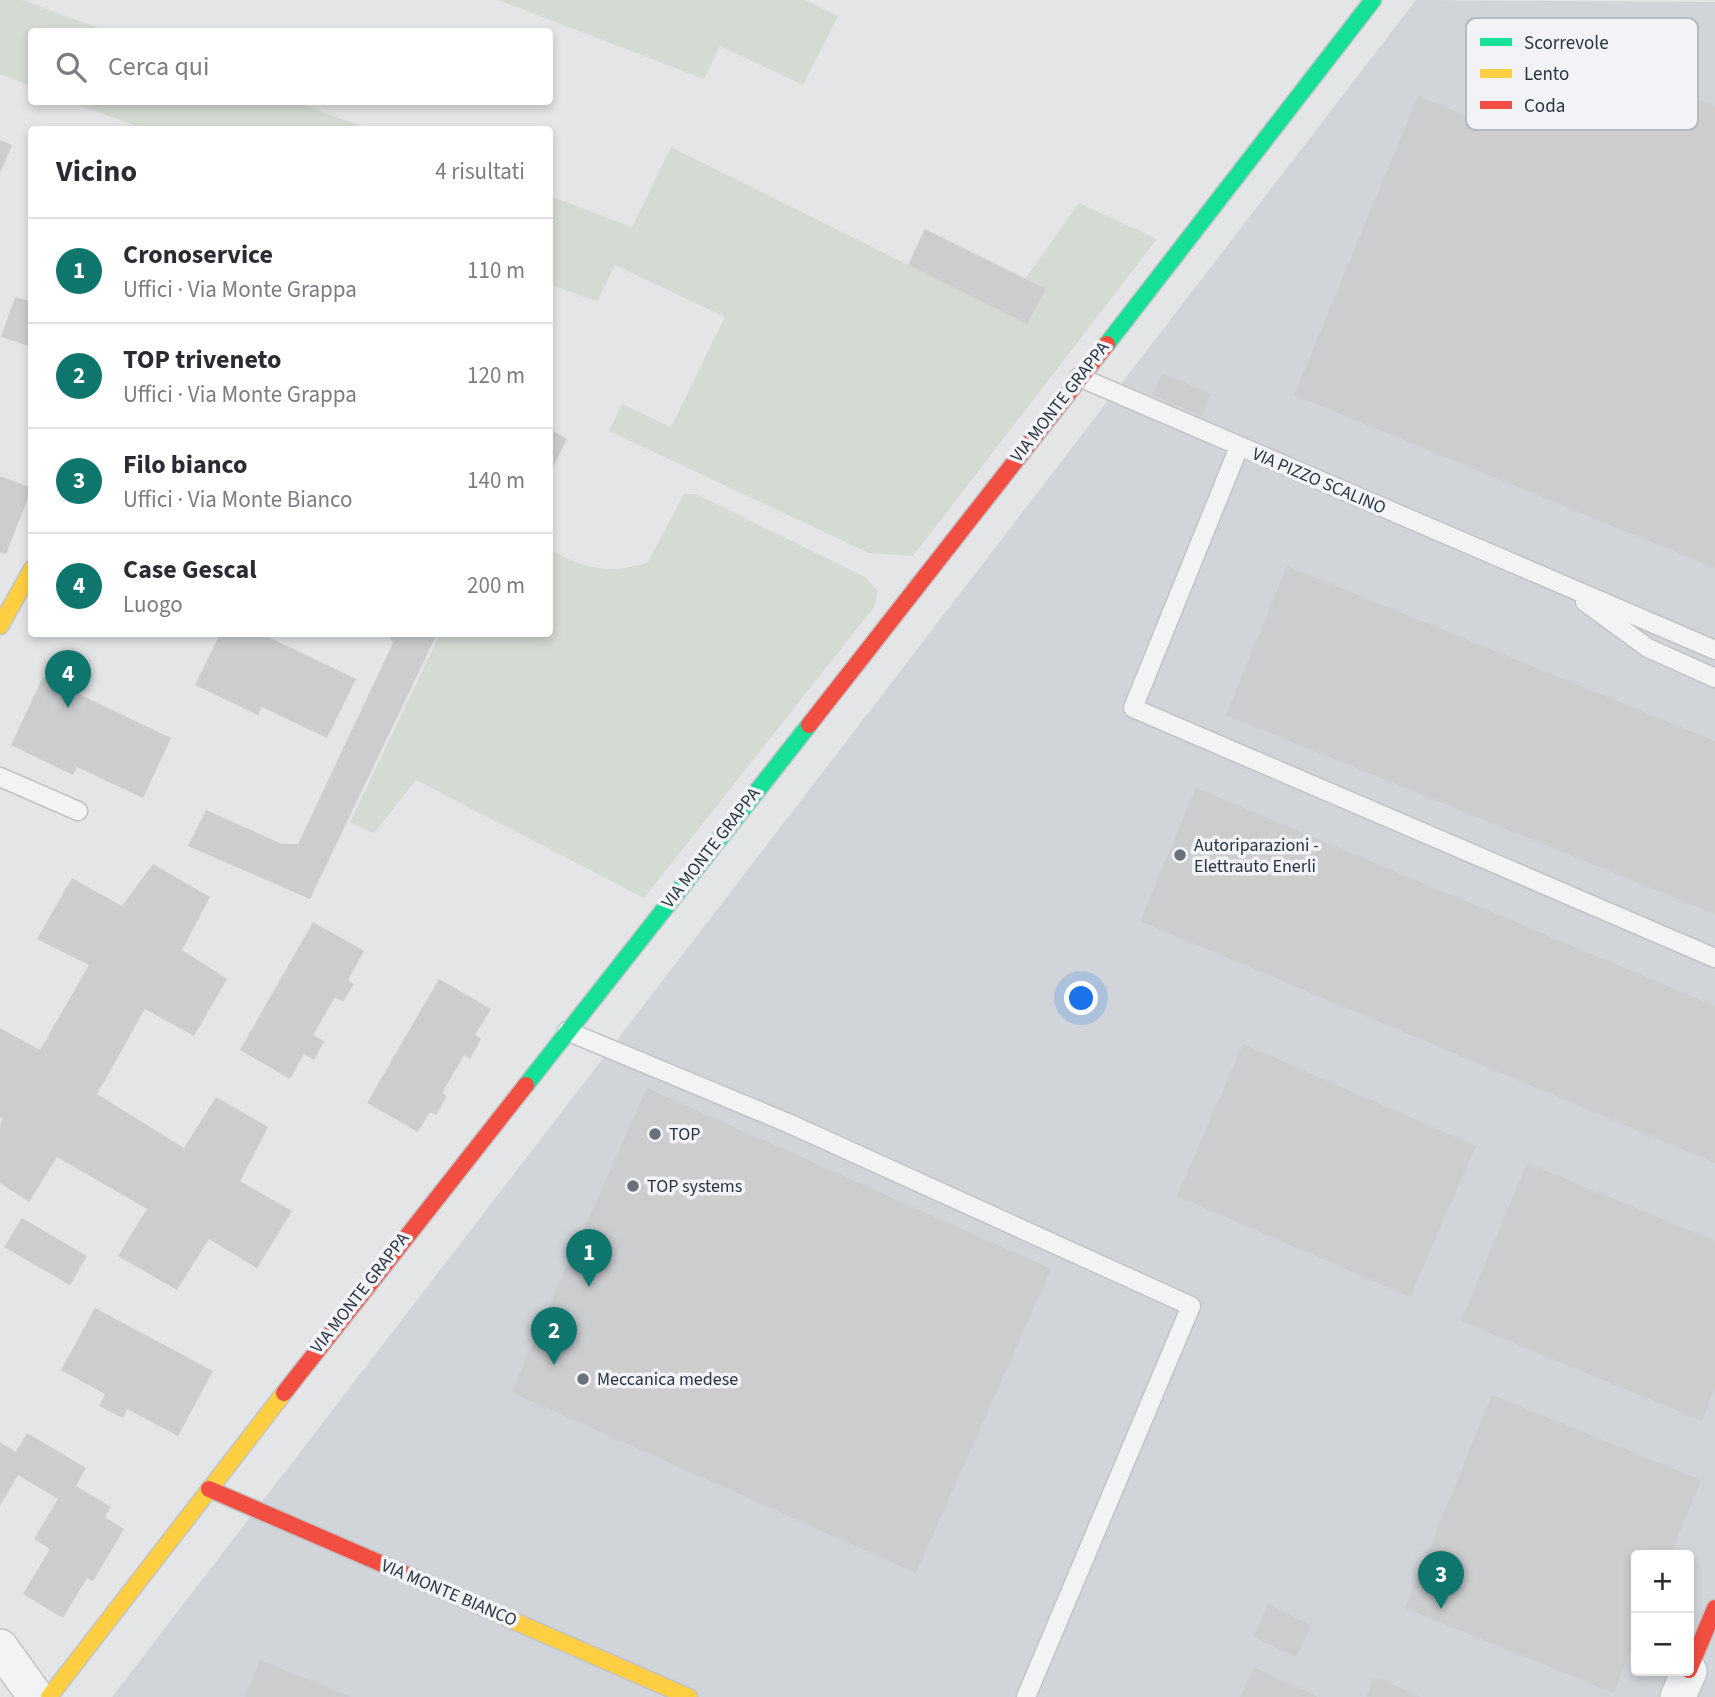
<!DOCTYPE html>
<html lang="it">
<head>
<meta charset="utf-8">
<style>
  :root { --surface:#fff; --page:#f7f7f7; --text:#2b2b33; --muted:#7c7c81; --line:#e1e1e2; --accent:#0f766e }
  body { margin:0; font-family:"Source Sans 3",sans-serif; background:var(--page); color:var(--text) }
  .controls { position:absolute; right:21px; bottom:21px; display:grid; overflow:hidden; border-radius:7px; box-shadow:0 4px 10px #0003 }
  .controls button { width:63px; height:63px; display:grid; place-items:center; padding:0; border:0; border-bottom:2px solid var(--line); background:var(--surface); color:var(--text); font:35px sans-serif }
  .you { position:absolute; left:1082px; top:999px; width:24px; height:24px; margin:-18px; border:5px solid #fff; border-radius:50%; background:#1a73e8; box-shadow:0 0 0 10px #1a73e833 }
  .badge { display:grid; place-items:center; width:46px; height:46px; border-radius:50%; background:var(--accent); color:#fff; font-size:23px; font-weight:700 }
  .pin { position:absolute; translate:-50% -58px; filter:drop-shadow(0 2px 4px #0008) }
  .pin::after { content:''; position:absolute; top:37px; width:24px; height:21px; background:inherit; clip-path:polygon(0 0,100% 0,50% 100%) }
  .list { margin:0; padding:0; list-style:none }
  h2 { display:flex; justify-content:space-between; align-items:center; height:91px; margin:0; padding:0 28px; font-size:30px }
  h2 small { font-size:23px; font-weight:400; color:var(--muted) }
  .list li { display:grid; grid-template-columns:46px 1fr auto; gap:21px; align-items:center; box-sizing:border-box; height:105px; padding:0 28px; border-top:2px solid var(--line) }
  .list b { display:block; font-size:26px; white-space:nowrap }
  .list p { margin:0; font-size:23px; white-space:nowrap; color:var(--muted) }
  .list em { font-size:23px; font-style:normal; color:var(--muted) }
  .icon { flex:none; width:38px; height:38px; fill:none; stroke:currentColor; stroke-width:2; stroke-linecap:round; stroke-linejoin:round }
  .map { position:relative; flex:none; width:1715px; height:1697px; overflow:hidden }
  .search { position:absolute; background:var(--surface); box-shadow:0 4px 10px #0003; left:28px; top:28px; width:525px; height:77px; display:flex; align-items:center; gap:18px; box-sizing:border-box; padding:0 24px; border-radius:7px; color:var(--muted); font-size:26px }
  .panel { position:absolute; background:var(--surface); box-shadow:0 4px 10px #0003; left:28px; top:126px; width:525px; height:511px; border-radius:7px }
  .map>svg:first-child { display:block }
  .built { fill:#d1d5da; fill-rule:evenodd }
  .green { fill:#d4dbd3 }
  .building { fill:#cbcdcf }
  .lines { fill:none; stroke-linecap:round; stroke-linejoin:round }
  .lane-casing { stroke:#c1c3c5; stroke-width:21 }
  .street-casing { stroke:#c1c3c5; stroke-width:38 }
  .fast-casing { stroke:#c1c3c5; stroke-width:19 }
  .slow-casing { stroke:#c1c3c5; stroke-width:19 }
  .jam-casing { stroke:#c1c3c5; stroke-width:19 }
  .lane { stroke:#f2f3f5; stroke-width:18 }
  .street { stroke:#f2f3f5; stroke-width:35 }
  .fast { stroke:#16e098; stroke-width:16 }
  .slow { stroke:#ffcf43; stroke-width:16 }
  .jam { stroke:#f24e42; stroke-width:16 }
  .poi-dot { fill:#6b717a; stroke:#f1f3f7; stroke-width:2.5 }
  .labels { text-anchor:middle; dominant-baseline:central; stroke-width:7; stroke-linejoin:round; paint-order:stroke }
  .street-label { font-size:18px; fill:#2a3340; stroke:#f1f3f7 }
  .poi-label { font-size:18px; fill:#2a3340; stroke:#f1f3f7; text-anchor:start }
  .key { fill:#f1f3f7; stroke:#b5b9c0; stroke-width:2 }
  .key-label { font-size:19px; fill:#2a3340 }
</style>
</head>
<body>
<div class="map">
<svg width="1715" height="1697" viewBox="0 0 1715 1697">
  <rect width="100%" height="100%" fill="#e3e5e7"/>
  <path class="built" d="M1416,0l299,2v1695h-1603zM1636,1555h53v116h-53z"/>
  <g class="green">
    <path d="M0,0h22l85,31 -75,1 -1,54 -31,-12z"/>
    <path d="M498,0h308l32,16 -35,69 -83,-39 -16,33z"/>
    <path d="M71,102h224l75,27h-226z"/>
    <path d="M671,147l356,177 19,-35 -21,-10 54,-76 78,36 -244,317 -44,-3 -260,-122 13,-27 49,23 54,-110 -110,-52 -18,37 -47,-18v-88l82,31z"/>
    <path d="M684,494h12l169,83 13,14 -4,16 -230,291 -228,-118 -42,53 -24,-11 90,-188h110v-73l4,-9c31,17 59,23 94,10z"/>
  </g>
  <g class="building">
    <path d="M1537,33l178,73v462l-421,-173 124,-299 80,33z"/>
    <path d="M0,140l12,5 -12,28z"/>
    <path d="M925,229l121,60 -19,35 -119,-59z"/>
    <path d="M15,297l17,5v45l-31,-10z"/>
    <path d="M1162,373l49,21 -9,22 -50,-21z"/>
    <path d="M550,429l17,10 -17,34z"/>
    <path d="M0,476l32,12 -26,66 -6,-2z"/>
    <path d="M1287,566l428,175v173l-489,-199z"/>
    <path d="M220,634h42l94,45 -29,59 -65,-31 -4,8 -63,-30z"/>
    <path d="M388,634h49l-127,265 -122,-53 18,-36 76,34h16l95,-201z"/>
    <path d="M43,677l128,61 -28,60 -66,-31 -4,8 -62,-30z"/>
    <path d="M1196,788l519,218v157l-575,-242z"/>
    <path d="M153,864l57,33 -28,53 45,29 -33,57 -49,-27 -48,85 87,54 32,-51 52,30 -28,54 52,30 -35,57 -48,-29 -32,51 -59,-34 29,-47 -90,-52 -28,45 -29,-19v-59l3,-5 -3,-2v-89l40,22 49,-85 -52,-26 35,-61 50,28z"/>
    <path d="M313,922l51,29 -16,29 6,4 -11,18 -8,-5 -22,38 11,6 -10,19 -10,-6 -14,25 -50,-29z"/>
    <path d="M439,979l52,30 -16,26 6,4 -11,20 -6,-4 -22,38 5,3 -11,19 -6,-3 -12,20 -51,-29z"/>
    <path d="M1243,1044l233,102 -66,151 -233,-101z"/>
    <path d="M647,1088l404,181 -135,304 -405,-181z"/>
    <path d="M1527,1163l188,78v147l-13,33 -241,-100z"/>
    <path d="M22,1218l65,38 -17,29 -66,-38z"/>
    <path d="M95,1308l118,63 -35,65 -51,-27 -4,9 -24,-12 6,-12 -44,-24z"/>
    <path d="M1492,1395l209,85 -31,75h-34v83l-22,55 -209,-85z"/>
    <path d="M27,1433l59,35 -10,18 35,21 -6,10 19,12 -31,52 -6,-3 -24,40 -40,-24 27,-45 -16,-10 24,-40 -40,-24 -18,31v-64l16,10z"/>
    <path d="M1268,1604l43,21 -15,32 -43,-20z"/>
    <path d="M260,1660l91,37h-106z"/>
    <path d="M1254,1667l64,30h-78z"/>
    <path d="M1375,1677l46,20h-55z"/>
  </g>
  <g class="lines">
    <defs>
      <g id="lane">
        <path d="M1079,377l636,273"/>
        <path d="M1239,447l-106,261 582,250"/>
        <path d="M1585,602l63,46 67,30"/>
        <path d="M0,777l78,34"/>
        <path d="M567,1031l221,92 403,183 -165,391"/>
      </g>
      <g id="street">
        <path d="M0,1647l36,50"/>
        <path d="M1678,1697l11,-26"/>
      </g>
      <g id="fast">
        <path d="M1107,344l266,-344"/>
        <path d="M526,1085l283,-360"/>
      </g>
      <g id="slow">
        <path d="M0,626l32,-57"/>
        <path d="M417,1579l272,118"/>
        <path d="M49,1697l235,-304"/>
      </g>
      <g id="jam">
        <path d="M809,725l298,-381"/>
        <path d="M284,1393l242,-308"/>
        <path d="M209,1489l208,90"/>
        <path d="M1689,1670l26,-62"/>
      </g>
    </defs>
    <use href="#lane" class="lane-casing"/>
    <use href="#street" class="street-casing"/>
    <use href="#fast" class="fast-casing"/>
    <use href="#slow" class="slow-casing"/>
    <use href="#jam" class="jam-casing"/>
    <use href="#lane" class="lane"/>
    <use href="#street" class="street"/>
    <use href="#fast" class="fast"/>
    <use href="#slow" class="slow"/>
    <use href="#jam" class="jam"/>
  </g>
  <g class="poi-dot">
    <circle cx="1180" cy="855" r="7"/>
    <circle cx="655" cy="1134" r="7"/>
    <circle cx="633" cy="1186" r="7"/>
    <circle cx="583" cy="1379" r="7"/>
  </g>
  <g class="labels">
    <g class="street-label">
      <text transform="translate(1060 402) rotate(-52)">VIA MONTE GRAPPA</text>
      <text transform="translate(1319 481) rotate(23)">VIA PIZZO SCALINO</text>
      <text transform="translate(711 848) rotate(-52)">VIA MONTE GRAPPA</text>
      <text transform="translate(360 1293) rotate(-52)">VIA MONTE GRAPPA</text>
      <text transform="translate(449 1593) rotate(23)">VIA MONTE BIANCO</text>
    </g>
    <g class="poi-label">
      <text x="1194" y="845">Autoriparazioni -<tspan x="1194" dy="21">Elettrauto Enerli</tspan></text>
      <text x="669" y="1134">TOP</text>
      <text x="647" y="1186">TOP systems</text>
      <text x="597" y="1379">Meccanica medese</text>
    </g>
  </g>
  <rect x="1466" y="18" width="232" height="112" rx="10" class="key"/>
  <rect x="1480" y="38" width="32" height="8" fill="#16e098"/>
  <rect x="1480" y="69" width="32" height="9" fill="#ffcf43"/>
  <rect x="1480" y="101" width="32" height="8" fill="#f24e42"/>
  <g class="key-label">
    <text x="1524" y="49">Scorrevole</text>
    <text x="1524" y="80">Lento</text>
    <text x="1524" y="112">Coda</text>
  </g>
</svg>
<div class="controls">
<button>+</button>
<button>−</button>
</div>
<div class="you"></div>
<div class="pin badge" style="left:589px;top:1287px">1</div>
<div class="pin badge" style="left:554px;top:1365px">2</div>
<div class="pin badge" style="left:1441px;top:1609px">3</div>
<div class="pin badge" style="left:68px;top:708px">4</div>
<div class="search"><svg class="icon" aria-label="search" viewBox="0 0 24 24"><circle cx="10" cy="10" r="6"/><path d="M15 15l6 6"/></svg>Cerca qui</div>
<section class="panel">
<h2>Vicino<small>4 risultati</small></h2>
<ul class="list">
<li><span class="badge">1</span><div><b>Cronoservice</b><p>Uffici · Via Monte Grappa</p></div><em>110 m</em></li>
<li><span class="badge">2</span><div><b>TOP triveneto</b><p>Uffici · Via Monte Grappa</p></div><em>120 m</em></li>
<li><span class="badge">3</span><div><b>Filo bianco</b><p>Uffici · Via Monte Bianco</p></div><em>140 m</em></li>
<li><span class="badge">4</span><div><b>Case Gescal</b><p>Luogo</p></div><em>200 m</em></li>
</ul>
</section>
</div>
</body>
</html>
